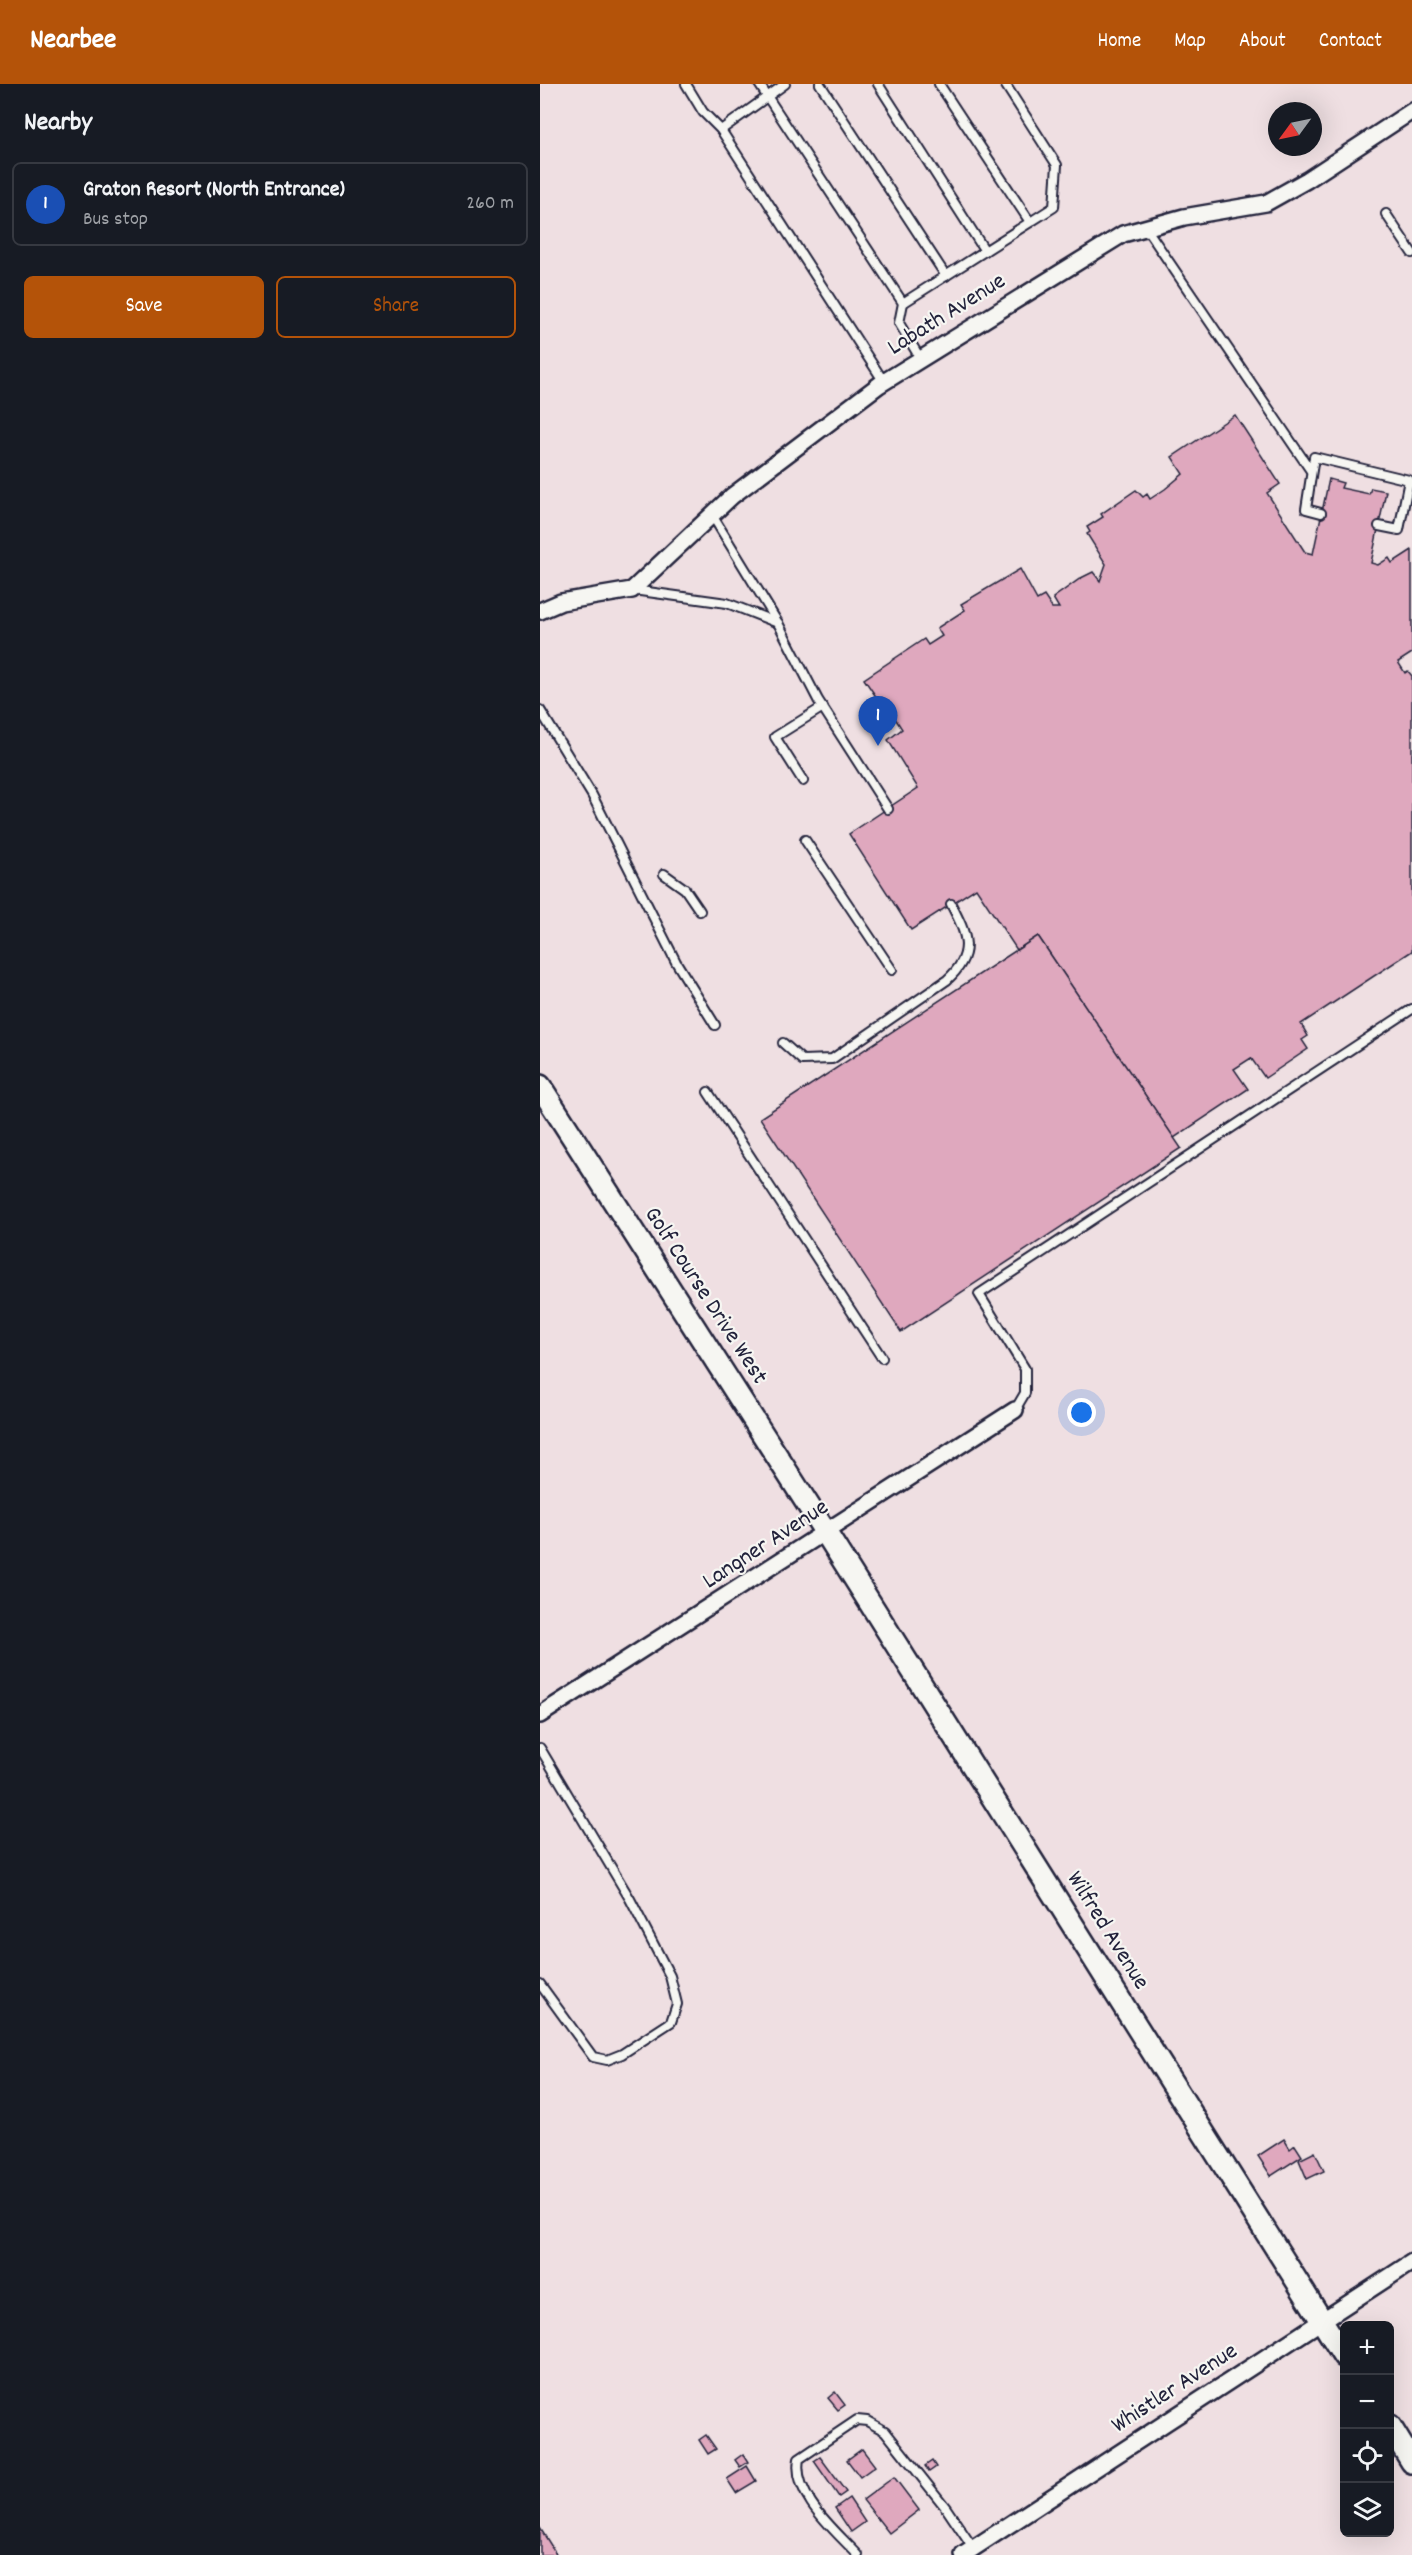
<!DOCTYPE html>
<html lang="en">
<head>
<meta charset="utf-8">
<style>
  :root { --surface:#171b24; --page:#20242c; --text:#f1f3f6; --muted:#9ea1a6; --line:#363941; --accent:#b45309 }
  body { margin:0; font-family:Dekko,sans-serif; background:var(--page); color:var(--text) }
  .controls { position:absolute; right:18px; bottom:18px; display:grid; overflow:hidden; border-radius:9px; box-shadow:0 6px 24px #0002 }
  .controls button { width:54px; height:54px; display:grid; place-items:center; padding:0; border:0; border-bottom:2px solid var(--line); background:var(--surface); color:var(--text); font:30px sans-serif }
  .compass { position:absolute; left:728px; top:18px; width:54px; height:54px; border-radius:50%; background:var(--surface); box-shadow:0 6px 24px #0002; rotate:237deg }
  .you { position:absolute; left:542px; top:1329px; width:21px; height:21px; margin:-15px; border:4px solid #fff; border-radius:50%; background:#1a73e8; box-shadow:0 0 0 9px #1a73e833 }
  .badge { display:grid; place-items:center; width:39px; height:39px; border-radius:50%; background:var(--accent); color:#fff; font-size:20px; font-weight:700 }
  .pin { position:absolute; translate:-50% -50px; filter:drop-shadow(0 2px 3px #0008) }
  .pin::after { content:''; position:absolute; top:32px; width:21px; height:18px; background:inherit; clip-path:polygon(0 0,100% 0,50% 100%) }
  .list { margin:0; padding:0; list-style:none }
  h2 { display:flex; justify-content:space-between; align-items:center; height:78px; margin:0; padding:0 24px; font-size:26px }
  h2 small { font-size:20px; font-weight:400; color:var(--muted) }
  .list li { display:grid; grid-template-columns:39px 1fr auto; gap:18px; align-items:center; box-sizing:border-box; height:84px; margin:0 12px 12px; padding:0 12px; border:2px solid var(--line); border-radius:9px }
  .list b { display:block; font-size:22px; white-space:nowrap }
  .list p { margin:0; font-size:20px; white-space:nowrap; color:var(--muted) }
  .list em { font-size:20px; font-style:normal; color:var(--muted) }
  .actions { display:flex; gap:12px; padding:18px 24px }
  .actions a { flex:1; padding:14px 0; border:2px solid var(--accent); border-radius:9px; text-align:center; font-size:21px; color:var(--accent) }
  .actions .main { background:var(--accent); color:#fff }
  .icon { flex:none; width:33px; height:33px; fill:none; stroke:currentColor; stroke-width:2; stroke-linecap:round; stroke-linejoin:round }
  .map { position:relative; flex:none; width:872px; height:2471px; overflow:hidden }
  header { display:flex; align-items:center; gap:36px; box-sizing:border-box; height:84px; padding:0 30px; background:var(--accent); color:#fff }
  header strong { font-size:28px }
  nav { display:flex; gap:33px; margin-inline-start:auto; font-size:21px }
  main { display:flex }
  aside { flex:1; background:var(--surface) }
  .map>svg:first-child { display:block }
  .building { fill:#dfa8be; stroke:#22223b; stroke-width:1.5 }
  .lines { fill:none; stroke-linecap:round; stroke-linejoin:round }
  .lane-casing { stroke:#22223b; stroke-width:12 }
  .street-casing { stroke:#22223b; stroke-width:20 }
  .secondary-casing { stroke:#22223b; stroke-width:26 }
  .lane { stroke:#f6f6f2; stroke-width:8 }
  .street { stroke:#f6f6f2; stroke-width:15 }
  .secondary { stroke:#f6f6f2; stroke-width:21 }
  .labels { text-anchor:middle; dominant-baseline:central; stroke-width:4.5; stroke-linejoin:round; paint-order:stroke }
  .street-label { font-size:24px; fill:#22223b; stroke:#f6f6f2 }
</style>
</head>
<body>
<header>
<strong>Nearbee</strong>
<nav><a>Home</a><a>Map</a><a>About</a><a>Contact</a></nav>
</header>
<main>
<aside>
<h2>Nearby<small></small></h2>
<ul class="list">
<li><span class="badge" style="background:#1a4fb4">1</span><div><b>Graton Resort (North Entrance)</b><p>Bus stop</p></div><em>260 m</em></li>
</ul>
<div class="actions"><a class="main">Save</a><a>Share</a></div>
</aside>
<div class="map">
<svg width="872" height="2471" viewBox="0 0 872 2471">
  <rect width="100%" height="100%" fill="#efdfe2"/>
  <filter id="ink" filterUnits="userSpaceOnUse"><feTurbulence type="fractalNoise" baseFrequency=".0167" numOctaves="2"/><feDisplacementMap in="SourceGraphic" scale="12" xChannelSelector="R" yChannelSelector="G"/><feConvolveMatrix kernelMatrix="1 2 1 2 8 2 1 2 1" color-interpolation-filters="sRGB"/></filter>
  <g filter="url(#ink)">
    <g class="building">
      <path d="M695,331l45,69 -13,9 38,59 8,2 16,-75 14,4 -2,5 28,6 2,-6 15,3 -15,72 7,2 11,-7 3,5 20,-13v103l-14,9 7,11 3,-2 4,5v275l-111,73 7,12 -6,4 6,9 -43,29 -14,-20 -17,11 14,20 -74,49 -136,-202 -21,14 -41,-62 -65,42 -62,-96 69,-46 -30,-48 14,-11 -20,-31 -3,3 -15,-22 60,-40 4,6 14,-9 -5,-8 28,-18 -4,-6 59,-35 17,31 7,-4 8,12h7l-6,-10 28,-20 12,-6 7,9 6,-17 -19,-30 3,-2 -3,-5 16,-10 -2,-3 35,-24 7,7 4,-3 3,5 15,-10 18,-15 -11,-17z"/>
      <path d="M498,852l143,212 -280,184 -141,-214z"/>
      <path d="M744,2055l6,10 5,-4 7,11 -31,20 -13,-20z"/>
      <path d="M775,2068l9,19 -17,8 -8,-19z"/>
      <path d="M295,2308l10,13 -7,5 -10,-12z"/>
      <path d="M166,2351l10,14 -8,5 -9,-14z"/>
      <path d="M322,2365l13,17 -15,11 -13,-17z"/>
      <path d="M203,2370l5,8 -8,5 -5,-7z"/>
      <path d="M280,2373l26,35 -7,5 -25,-36z"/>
      <path d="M392,2377l4,6 -7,5 -4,-6z"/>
      <path d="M207,2382l9,15 -20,12 -9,-14z"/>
      <path d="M354,2393l25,33 -30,23 -26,-33z"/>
      <path d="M309,2414l16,24 -14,10 -16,-24z"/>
      <path d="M0,2444l17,27h-17z"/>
    </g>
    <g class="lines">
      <defs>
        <g id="lane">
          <path d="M146,0l17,28 18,18 163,252"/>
          <path d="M219,0l144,219 -4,20 21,35"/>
          <path d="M280,0l126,192"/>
          <path d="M338,0l107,167"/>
          <path d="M399,0l91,138"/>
          <path d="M181,46l64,-46"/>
          <path d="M846,130l26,39"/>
          <path d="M606,144l165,243"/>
          <path d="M363,219l151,-96 3,-42 -52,-81"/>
          <path d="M781,429l-15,-4 8,-52 95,23 -10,50 -20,-4"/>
          <path d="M172,431l66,108 40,77 70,109"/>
          <path d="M93,506l94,13 51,20"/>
          <path d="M0,626l52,85 84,167 39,63"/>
          <path d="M263,697l-28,-44 48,-30"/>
          <path d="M265,756l87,130"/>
          <path d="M124,790l21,15 15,22"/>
          <path d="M243,959l19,17 30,-1 115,-79c29,-26 20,-45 4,-76"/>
          <path d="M168,1008l174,266"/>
          <path d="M475,1326l10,-17v-24l-46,-75 433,-285"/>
          <path d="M0,1664l90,151 40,77 7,28 -6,18 -49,32 -15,6 -14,-3 -53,-73"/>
          <path d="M318,2471c-22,-24 -66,-60 -59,-96l58,-39 10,1 18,10 61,77 27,40"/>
        </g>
        <g id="street">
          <path d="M0,527l21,-9 71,-12 100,-94 147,-111 244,-151 61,-17 82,-14 41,-23 105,-69"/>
          <path d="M0,1631l475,-305"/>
          <path d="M423,2471l449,-293"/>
        </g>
        <g id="secondary">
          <path d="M0,1002l286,447 518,823"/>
          <path d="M850,2342l22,36"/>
        </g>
      </defs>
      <use href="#lane" class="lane-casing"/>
      <use href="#street" class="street-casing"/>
      <use href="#secondary" class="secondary-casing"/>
      <use href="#lane" class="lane"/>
      <use href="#street" class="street"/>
      <use href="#secondary" class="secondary"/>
    </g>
  </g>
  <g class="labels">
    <g class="street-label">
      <text transform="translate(407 231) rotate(-32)">Labath Avenue</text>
      <text transform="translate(165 1212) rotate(57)">Golf Course Drive West</text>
      <text transform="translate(226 1461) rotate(-33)">Langner Avenue</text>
      <text transform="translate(567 1847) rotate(58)">Wilfred Avenue</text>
      <text transform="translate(635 2305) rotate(-33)">Whistler Avenue</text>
    </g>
  </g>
</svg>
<div class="controls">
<button>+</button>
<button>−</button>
<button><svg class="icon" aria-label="locate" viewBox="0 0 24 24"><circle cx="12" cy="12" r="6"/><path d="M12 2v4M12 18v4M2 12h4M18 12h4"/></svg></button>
<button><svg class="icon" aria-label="layers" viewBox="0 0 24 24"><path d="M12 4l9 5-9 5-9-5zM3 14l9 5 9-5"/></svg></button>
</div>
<svg class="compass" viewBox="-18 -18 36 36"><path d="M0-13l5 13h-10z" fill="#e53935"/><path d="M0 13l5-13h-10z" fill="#9ea1a6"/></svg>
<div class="you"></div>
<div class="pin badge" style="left:338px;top:662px;background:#1a4fb4">1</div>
</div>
</main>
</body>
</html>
